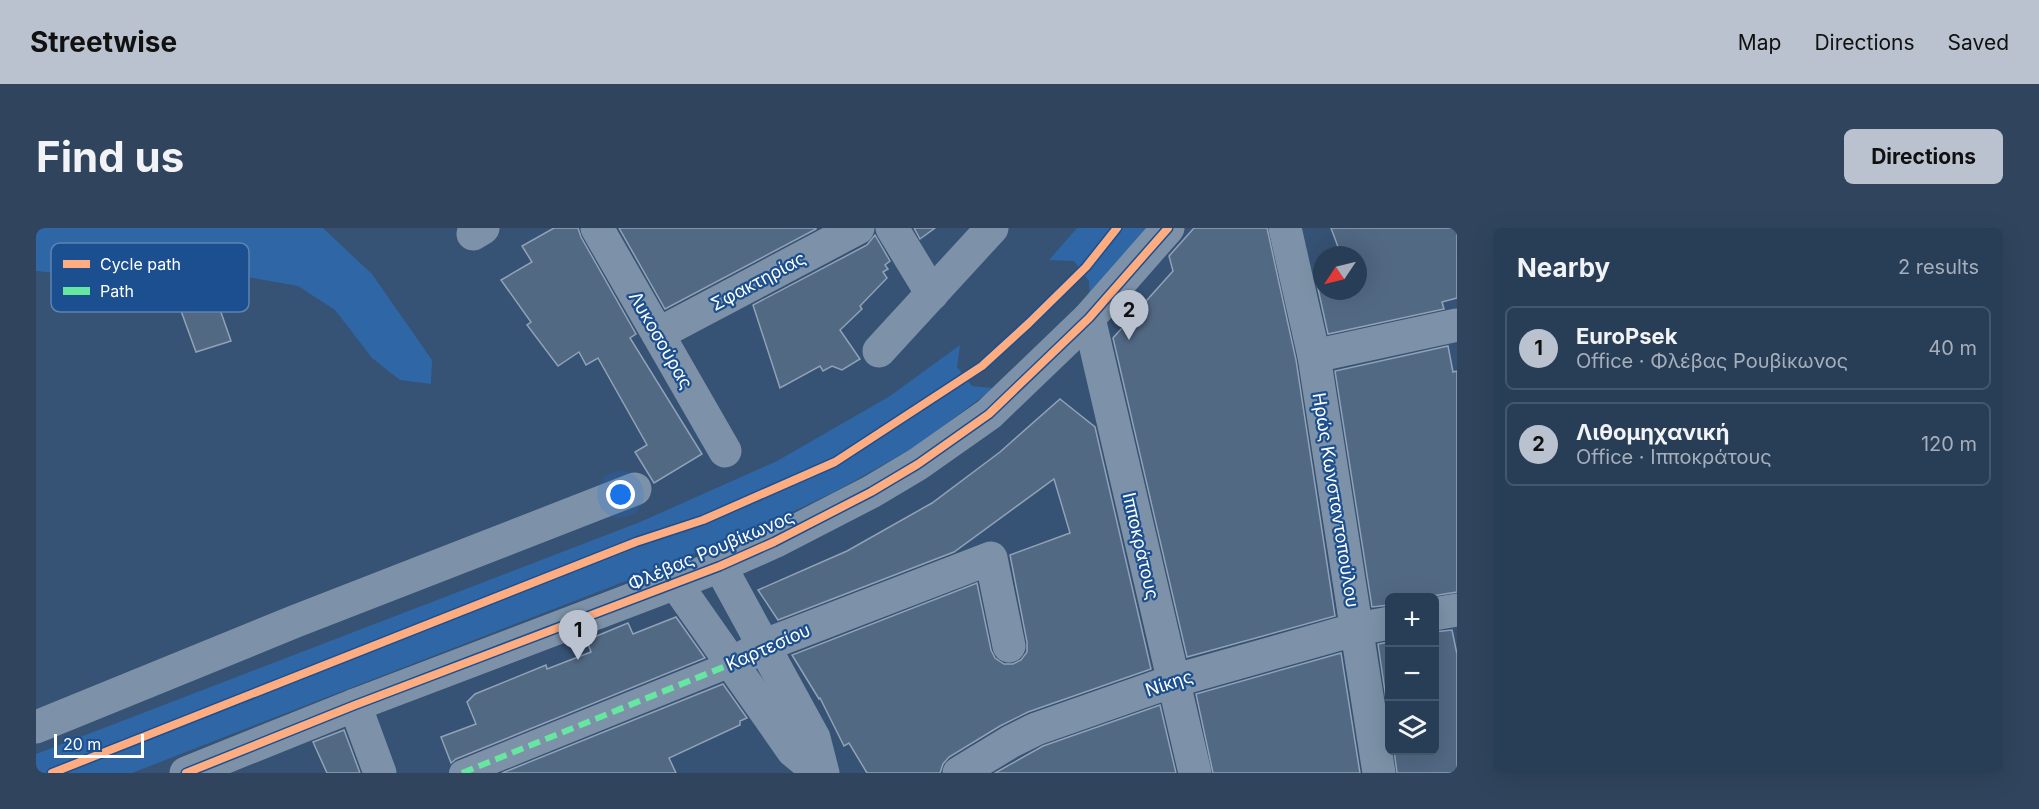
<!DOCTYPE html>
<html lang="en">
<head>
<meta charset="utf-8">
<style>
  :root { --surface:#283e57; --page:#30455d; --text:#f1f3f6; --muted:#a5aeba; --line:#44576d; --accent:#b9c2ce }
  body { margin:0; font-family:Inter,sans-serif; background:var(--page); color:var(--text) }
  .controls { position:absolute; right:18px; bottom:18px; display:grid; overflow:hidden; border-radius:9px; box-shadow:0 6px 24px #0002 }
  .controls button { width:54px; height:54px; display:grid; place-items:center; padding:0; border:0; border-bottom:2px solid var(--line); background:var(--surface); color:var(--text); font:30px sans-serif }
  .compass { position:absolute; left:1277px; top:18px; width:54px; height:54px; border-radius:50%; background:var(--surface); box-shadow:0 6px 24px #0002; rotate:235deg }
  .scale { position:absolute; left:18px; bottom:15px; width:90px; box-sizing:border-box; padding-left:6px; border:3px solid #fff; border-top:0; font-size:16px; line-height:21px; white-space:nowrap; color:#fff; -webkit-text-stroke:4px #1b4f8f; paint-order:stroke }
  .you { position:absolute; left:585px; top:267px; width:21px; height:21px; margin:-15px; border:4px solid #fff; border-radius:50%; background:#1a73e8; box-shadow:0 0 0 9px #1a73e833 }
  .badge { display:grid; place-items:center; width:39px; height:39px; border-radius:50%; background:var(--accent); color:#111; font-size:20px; font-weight:700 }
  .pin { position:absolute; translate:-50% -50px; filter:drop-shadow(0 2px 3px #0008) }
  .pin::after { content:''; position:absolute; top:32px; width:21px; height:18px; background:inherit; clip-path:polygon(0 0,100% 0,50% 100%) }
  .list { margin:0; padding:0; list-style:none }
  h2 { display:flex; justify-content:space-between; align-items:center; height:78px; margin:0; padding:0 24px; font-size:26px }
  h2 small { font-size:20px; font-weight:400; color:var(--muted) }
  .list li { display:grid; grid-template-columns:39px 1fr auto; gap:18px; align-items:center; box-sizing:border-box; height:84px; margin:0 12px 12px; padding:0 12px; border:2px solid var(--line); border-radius:9px }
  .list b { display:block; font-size:22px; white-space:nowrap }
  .list p { margin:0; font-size:20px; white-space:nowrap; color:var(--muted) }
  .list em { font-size:20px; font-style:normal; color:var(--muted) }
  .icon { flex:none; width:33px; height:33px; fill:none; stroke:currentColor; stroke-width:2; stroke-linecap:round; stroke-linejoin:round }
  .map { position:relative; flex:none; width:1421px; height:545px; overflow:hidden; border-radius:9px }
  header { display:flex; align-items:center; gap:36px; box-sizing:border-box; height:84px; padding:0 30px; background:var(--accent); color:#111 }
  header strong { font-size:28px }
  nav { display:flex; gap:33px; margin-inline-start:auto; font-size:21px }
  .intro { display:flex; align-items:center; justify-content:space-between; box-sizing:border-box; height:144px; padding:0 36px }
  h1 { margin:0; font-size:42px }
  .button { padding:15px 27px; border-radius:9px; background:var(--accent); color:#111; font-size:21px; font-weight:700 }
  main { display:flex; gap:36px; padding:0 36px }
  aside { flex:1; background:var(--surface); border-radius:9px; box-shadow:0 6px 24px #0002 }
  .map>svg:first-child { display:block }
  .green { fill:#2f66a5 }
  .building { fill:#526984; stroke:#92a2b6; stroke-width:1.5 }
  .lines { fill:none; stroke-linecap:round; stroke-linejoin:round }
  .pedestrian { stroke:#7d92a8; stroke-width:26 }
  .minor { stroke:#7d92a8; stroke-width:33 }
  .tertiary { stroke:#7d92a8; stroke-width:33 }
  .quiet { stroke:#66e7a1; stroke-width:6; stroke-dasharray:12 6; stroke-linecap:butt }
  .cycleway-casing { stroke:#1b4f8f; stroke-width:11 }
  .cycleway { stroke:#ffac80; stroke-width:8 }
  .labels { text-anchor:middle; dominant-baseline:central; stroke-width:4.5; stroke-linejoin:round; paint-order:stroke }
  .street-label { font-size:18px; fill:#fff; stroke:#1b4f8f }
  .key { fill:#1b4f8f; stroke:#5f84b1; stroke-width:1.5 }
  .key-label { font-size:16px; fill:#fff }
</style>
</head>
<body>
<header>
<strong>Streetwise</strong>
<nav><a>Map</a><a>Directions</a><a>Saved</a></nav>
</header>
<div class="intro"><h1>Find us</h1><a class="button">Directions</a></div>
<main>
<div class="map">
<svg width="1421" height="545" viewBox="0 0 1421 545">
  <rect width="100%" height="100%" fill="#365274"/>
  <g class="green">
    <path d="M0,0h287l49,46 60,86 -1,24 -31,-4 -28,-22 -37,-48 -37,-24 -79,-14 -56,-7 -107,8 -20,-2z"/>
    <path d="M1041,0h78l-65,75 -1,-22 -15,-20 -25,-1z"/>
    <path d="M924,117l-3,22 15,19 22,2 -76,57 -80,45 -50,24 -126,53 -530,206h-96v-19l604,-232 137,-61 113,-65z"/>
  </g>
  <g class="building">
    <path d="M518,0h24l3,9 55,97 -6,4 72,116 -48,29 -19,-31 12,-7 -49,-87 -12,7 -7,-13 -21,14 -31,-41 4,-3 -30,-42 31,-18 -10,-16z"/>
    <path d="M583,0h197v1l-151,80z"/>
    <path d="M878,0h21l-15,11z"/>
    <path d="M1158,0h73l29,132 39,256 -148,41 -74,-319 60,-67 -4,-15z"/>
    <path d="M1295,0h126v70l-15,4 2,7 -116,25 -13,-59 7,-2v18h36v-36h-17z"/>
    <path d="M839,7l15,26 -5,4 3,4 -5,3 4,6 -27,28 2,3 -22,21 20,29 -18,11 -10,-4 -9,5 -3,-5 -40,22 -27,-83 114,-60z"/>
    <path d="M165,27l30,86 -35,11 -28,-77z"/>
    <path d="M1412,118l5,26 4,-1v221l-31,5h-37v8l-17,2 -37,-236z"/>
    <path d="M1024,171l35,28 56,242 -123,43 -28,14 -51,31 -6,7 -3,9h-73l-18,-30 -5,3 -24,-48 -1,1 -27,-44 185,-72 14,67 4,8 9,6h9l8,-4 6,-8v-10l-17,-87 60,-22 -16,-54 -100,73 -176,68 -20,-30 89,-39 85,-48 68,-51z"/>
    <path d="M640,389l29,41 -249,101 -5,4 -10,-26 35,-13 -9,-22 8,-8 71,-29 1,4 44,-17 -4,-12 41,-17 5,11z"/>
    <path d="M1416,402l5,24v119h-60l-3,-23h40v-118z"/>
    <path d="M1353,414v77l-11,-75z"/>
    <path d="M1305,425l19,120h-147l-17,-79z"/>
    <path d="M687,456l24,34 -7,3v4l-71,33 7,15h-174z"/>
    <path d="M1124,477l16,68h-181l48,-27z"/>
    <path d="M308,502l16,43h-33l-14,-31z"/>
  </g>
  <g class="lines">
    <path class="pedestrian" d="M426,545l269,-109"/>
    <g class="minor">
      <path d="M561,0l128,223"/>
      <path d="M856,0l40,66"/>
      <path d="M1249,0l29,128 65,417"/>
      <path d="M437,6l10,-6"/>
      <path d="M1053,90l106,455"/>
      <path d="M622,106l200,-106"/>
      <path d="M843,123l113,-123"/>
      <path d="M1278,128l143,-31"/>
      <path d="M684,338l94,172 9,35"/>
      <path d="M640,356l117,167 27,22"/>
      <path d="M1398,386l23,-4"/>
      <path d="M695,436l34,-19 226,-87 18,88"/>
      <path d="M319,477l25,68"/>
      <path d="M0,499l260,-106 339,-132"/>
      <path d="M923,545l51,-31 26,-13 137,-48 184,-52 33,-6"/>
    </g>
    <path class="tertiary" d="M150,545l169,-68 365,-139 54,-24 97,-50 47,-28 71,-50 100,-96 79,-90"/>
    <path class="quiet" d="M426,545l269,-109"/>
    <defs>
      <g id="cycleway">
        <path d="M16,545l584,-231 67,-22 132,-58 147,-96 47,-43 57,-56 31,-39"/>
        <path d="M150,545l169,-68 365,-139 54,-24 97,-50 47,-28 71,-50 100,-96 79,-90"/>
      </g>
    </defs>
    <use href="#cycleway" class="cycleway-casing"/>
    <use href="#cycleway" class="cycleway"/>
  </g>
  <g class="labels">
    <g class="street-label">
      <text transform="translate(722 53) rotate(-28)">Σφακτηρίας</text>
      <text transform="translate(625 112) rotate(60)">Λυκοσούρας</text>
      <text transform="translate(1300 272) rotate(81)">Ηρώς Κωνσταντοπούλου</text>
      <text transform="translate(1105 318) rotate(77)">Ιπποκράτους</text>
      <text transform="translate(675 322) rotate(-23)">Φλέβας Ρουβίκωνος</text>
      <text transform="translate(732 419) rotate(-24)">Καρτεσίου</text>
      <text transform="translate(1133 455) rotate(-18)">Νίκης</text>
    </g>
  </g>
  <rect x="15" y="15" width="198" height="69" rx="9" class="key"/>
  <rect x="27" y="32" width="27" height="8" fill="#ffac80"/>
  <rect x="27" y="59" width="27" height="8" fill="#66e7a1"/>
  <g class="key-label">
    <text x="64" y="42">Cycle path</text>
    <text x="64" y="69">Path</text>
  </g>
</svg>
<div class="controls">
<button>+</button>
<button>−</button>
<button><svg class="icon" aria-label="layers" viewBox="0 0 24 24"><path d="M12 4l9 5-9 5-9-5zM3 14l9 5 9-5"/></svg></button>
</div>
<svg class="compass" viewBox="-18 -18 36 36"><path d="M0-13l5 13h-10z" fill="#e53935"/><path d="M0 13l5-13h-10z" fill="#a5aeba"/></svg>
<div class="scale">20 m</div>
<div class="you"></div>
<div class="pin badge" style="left:542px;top:432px">1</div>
<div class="pin badge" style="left:1093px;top:112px">2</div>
</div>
<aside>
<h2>Nearby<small>2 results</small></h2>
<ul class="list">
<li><span class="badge">1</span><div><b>EuroPsek</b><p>Office · Φλέβας Ρουβίκωνος</p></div><em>40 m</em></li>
<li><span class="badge">2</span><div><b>Λιθομηχανική</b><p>Office · Ιπποκράτους</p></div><em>120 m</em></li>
</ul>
</aside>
</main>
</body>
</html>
